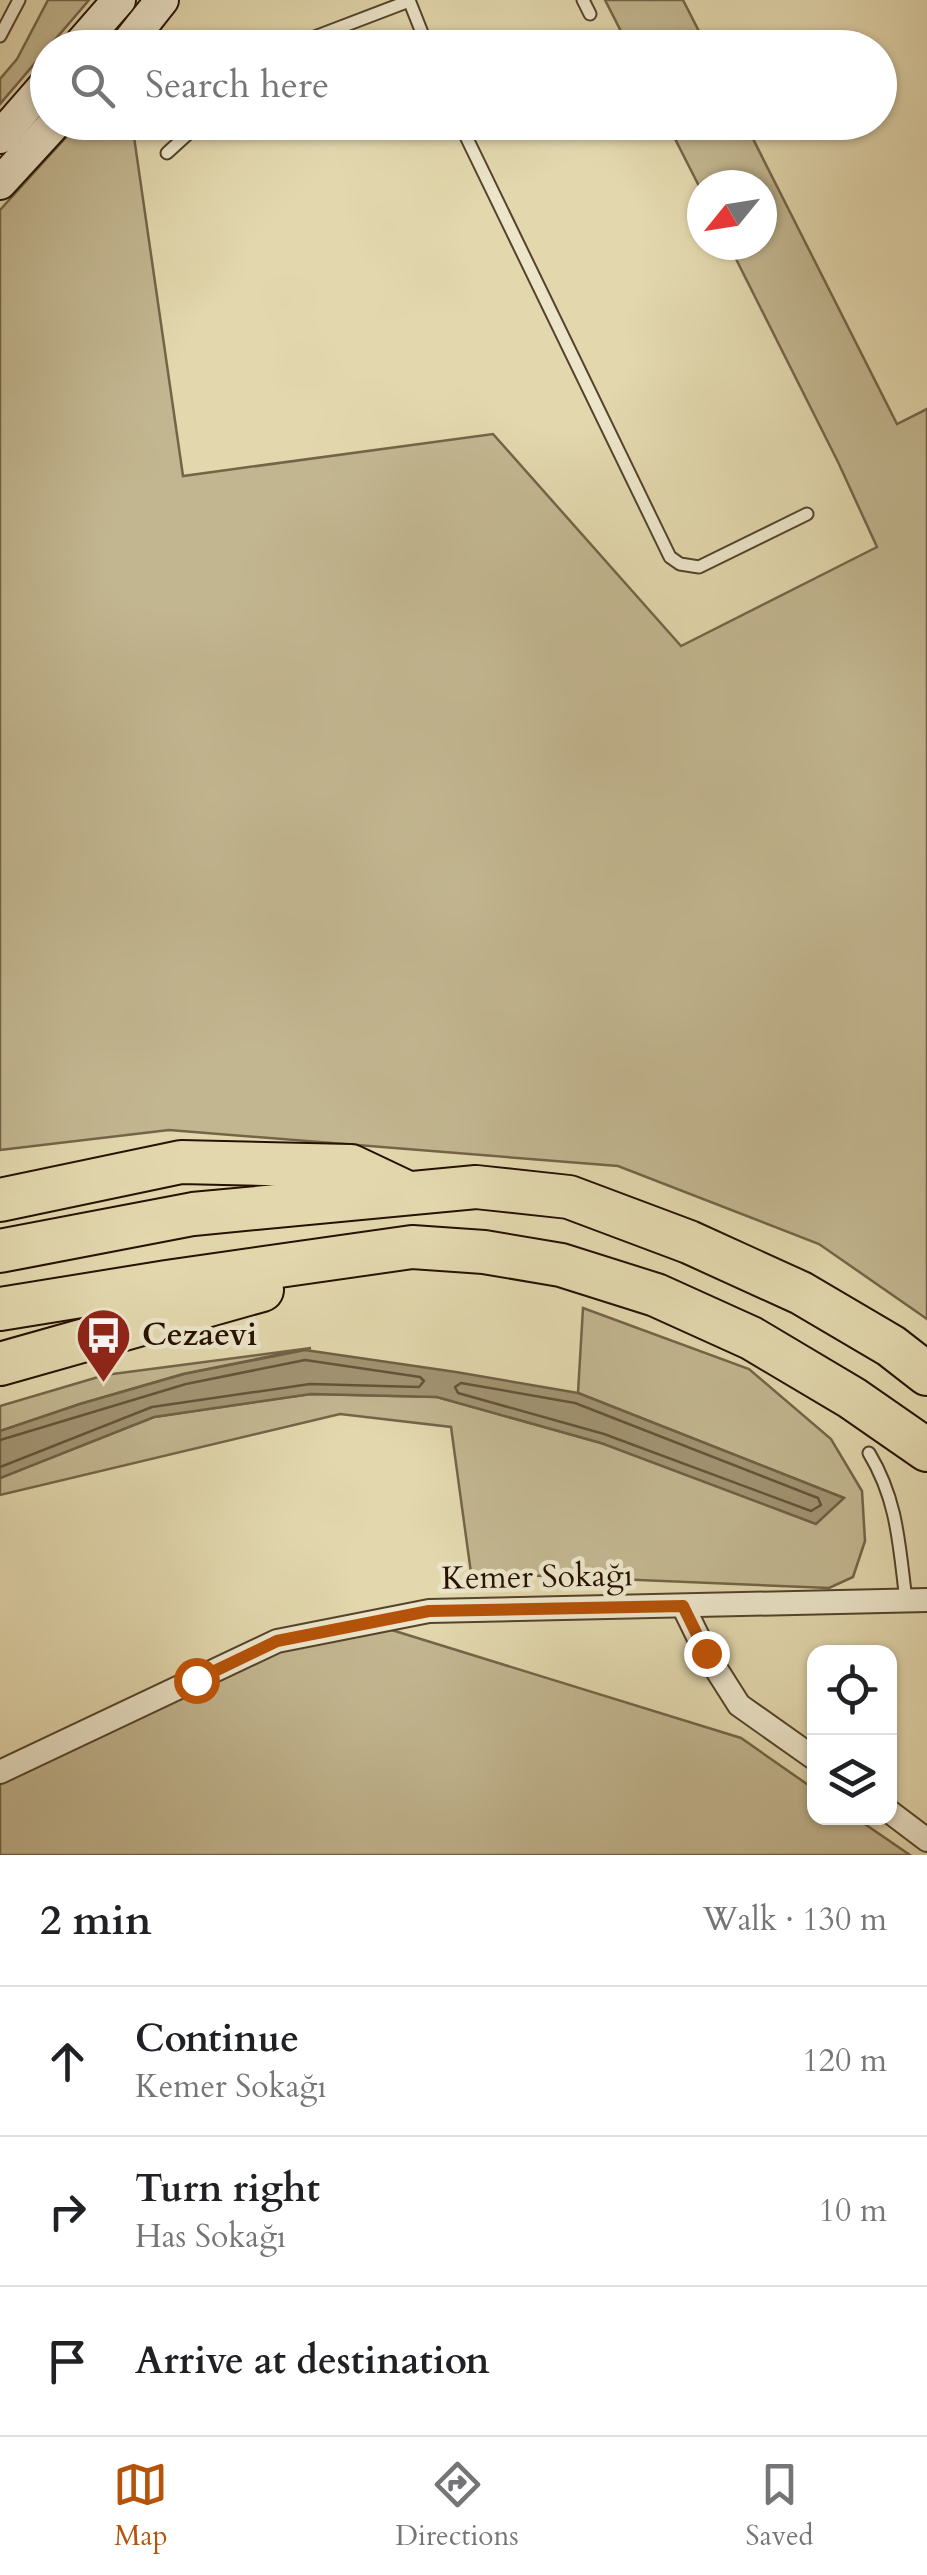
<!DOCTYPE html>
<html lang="en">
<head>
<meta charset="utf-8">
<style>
  :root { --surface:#fff; --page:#f2f2f2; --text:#202124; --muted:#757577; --line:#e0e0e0; --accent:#b45309 }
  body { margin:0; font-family:Cardo,serif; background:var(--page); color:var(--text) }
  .controls { position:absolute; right:30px; bottom:30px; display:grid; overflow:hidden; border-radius:20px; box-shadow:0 2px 8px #0004 }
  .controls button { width:90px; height:90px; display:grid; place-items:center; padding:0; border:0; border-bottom:2px solid var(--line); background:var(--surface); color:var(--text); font:50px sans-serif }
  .compass { position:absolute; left:687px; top:170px; width:90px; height:90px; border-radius:50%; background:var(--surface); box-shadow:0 2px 8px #0004; rotate:240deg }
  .stop { position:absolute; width:30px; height:30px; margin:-22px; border:8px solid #b45309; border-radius:50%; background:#fff }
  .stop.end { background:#b45309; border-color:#fff; box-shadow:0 2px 10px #0008 }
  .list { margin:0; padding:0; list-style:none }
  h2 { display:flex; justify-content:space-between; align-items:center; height:130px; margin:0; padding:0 40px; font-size:42px }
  h2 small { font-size:32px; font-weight:400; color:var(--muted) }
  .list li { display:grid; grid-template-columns:65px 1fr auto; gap:30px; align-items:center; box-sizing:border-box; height:150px; padding:0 40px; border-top:2px solid var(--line) }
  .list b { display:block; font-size:38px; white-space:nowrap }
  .list p { margin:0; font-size:32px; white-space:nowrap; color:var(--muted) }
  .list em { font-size:32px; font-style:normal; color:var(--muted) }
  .icon { flex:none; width:55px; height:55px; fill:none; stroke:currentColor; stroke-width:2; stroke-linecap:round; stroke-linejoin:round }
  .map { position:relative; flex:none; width:927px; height:1855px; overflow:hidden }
  .search { position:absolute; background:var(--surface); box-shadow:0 2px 8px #0004; left:30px; right:30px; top:30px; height:110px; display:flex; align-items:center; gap:25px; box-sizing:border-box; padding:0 35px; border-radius:55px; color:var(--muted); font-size:38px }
  .sheet { height:580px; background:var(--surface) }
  nav { display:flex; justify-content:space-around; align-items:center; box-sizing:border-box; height:140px; border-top:2px solid var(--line); background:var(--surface); font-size:28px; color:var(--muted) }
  nav a { display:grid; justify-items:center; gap:5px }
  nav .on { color:var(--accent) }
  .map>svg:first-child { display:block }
  .green { fill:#c2b690; stroke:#746448; stroke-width:2.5 }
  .water { fill:#a29472; stroke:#706044; stroke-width:2.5 }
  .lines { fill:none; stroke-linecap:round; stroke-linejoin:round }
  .shore { stroke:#645339; stroke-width:2.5 }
  .lane-casing { stroke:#55432b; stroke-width:15 }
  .street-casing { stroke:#55432b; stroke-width:26 }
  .secondary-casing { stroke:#261200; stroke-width:36 }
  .highway-casing { stroke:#261200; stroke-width:46 }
  .lane { stroke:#ece5ca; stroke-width:11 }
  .street { stroke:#ece5ca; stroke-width:22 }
  .secondary { stroke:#ece5ca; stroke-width:32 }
  .highway { stroke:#e2d7ad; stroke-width:42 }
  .route { stroke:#b45309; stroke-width:12 }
  .labels { text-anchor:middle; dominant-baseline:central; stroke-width:9; stroke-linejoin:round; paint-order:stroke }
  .poi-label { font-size:32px; font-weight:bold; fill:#261200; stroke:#ece5ca; text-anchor:start }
  .street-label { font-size:32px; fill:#261200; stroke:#ece5ca }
</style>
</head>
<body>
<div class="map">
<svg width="927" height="1855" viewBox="0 0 927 1855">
  <rect width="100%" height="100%" fill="#e2d7ad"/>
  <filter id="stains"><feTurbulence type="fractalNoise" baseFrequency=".002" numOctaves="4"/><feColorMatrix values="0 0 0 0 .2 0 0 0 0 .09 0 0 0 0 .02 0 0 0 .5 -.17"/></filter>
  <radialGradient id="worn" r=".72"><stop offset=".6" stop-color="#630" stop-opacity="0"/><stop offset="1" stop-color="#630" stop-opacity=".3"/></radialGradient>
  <g class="green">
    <path d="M48,0h41l-89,104v-25l17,-20z"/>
    <path d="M605,0h78l24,47h-78z"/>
    <path d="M79,123h53l51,353 310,-42 188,212 196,-99 -39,-85 -109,-217h33v-60h-60v7l-35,-69h78l152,301 30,-15v910l-108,-75 -201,-78 -449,-36 -169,20v-940z"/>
    <path d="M583,1308l166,61 82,70 31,52 3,50 -12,36 -24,11 -358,-15 -20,-146 -111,-13 -340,81v-17l154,-61 157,-23 126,3 164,46 243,55 -266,-105z"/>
    <path d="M311,1348l-128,26 -103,30 -80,27v-25l105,-31z"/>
    <path d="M382,1627l359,111 73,51v29h42l54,37h-910v-86l230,-110z"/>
  </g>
  <path class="water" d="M305,1350l151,22 122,21 266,105 -28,26 -215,-81 -164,-46 -126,-3 -157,23 -154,61v-47l80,-27 104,-30z"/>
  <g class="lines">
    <g class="shore">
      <path d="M461,1383l114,20 243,95 3,7 -10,6 -207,-77 -146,-41 -3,-6z"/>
      <path d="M0,1440l186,-56 119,-24 115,17 4,4 -5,6 -109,-3 -158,23 -152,60"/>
    </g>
    <defs>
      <g id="lane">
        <path d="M409,0l19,48"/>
        <path d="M583,0l7,14"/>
        <path d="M0,36l19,-36"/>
        <path d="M293,48l6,-5 110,-42"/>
        <path d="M459,122l211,435 10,7 19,3 108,-53"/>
        <path d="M167,153l34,-31"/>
        <path d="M869,1453c29,48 30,93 37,147"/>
      </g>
      <g id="street">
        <path d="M683,1606l23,47 33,52 75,53"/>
        <path d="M0,1772l277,-131 152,-30 498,-11"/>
        <path d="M890,1812l37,28"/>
      </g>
      <g id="secondary">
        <path d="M77,48l42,-48"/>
        <path d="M124,48l38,-48"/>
        <path d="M0,137l48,-55"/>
        <path d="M0,183l56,-61"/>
      </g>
      <g id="highway">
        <path d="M0,1200l181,-38 170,4 57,27"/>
        <path d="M0,1251l193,-37 283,-27 93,10 120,45 112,51 90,53 36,28"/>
        <path d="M0,1309l167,-27 245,-35 72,5 77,13 95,30 95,43 101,60 75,52"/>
        <path d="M0,1364l262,-74"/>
      </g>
    </defs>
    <use href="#lane" class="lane-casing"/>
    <use href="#street" class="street-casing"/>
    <use href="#secondary" class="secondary-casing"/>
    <use href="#highway" class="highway-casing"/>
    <use href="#lane" class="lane"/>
    <use href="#street" class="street"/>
    <use href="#secondary" class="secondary"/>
    <use href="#highway" class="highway"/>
  </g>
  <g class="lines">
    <path class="route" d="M196,1680l81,-39 152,-30 254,-5 23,47"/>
  </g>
  <defs>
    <symbol id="bus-pin" viewBox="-11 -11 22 30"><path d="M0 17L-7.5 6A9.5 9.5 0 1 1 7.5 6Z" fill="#8f2418" stroke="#ece5ca"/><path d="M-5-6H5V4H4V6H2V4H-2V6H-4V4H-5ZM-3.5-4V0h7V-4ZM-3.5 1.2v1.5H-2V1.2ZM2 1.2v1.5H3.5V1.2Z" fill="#fff"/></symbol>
  </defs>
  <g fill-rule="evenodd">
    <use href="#bus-pin" x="72" y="1304" width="63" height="86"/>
  </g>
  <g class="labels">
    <g class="poi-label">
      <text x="142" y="1335">Cezaevi</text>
    </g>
    <g class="street-label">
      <text transform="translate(537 1577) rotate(-1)">Kemer Sokağı</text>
    </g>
  </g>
  <rect width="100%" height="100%" filter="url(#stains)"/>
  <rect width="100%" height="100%" fill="url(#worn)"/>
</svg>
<div class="controls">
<button><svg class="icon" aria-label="locate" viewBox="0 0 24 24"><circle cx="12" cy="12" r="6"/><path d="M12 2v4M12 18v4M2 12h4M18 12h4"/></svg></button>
<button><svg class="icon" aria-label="layers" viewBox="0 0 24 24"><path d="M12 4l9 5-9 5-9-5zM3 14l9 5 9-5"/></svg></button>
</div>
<svg class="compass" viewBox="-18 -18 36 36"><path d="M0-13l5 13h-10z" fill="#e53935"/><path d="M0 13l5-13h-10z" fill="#757577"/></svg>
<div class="stop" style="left:196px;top:1680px"></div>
<div class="stop end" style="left:706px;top:1653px"></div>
<div class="search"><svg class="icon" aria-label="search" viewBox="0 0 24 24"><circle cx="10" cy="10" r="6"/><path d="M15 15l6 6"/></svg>Search here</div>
</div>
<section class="sheet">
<h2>2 min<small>Walk · 130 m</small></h2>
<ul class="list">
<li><svg class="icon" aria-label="ahead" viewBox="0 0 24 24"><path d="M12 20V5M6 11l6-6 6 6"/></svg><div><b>Continue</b><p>Kemer Sokağı</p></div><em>120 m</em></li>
<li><svg class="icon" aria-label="right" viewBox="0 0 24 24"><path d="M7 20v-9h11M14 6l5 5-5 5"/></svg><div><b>Turn right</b><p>Has Sokağı</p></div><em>10 m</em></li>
<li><svg class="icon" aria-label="arrive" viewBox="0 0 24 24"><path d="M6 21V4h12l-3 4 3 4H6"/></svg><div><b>Arrive at destination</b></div></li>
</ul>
</section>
<nav>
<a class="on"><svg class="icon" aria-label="map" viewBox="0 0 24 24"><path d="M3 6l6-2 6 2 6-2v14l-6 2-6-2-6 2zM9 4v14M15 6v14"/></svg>Map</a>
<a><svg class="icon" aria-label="directions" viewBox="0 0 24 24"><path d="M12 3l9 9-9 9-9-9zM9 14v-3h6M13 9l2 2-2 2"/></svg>Directions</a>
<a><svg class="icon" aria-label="saved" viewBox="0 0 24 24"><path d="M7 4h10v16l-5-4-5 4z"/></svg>Saved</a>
</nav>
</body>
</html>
